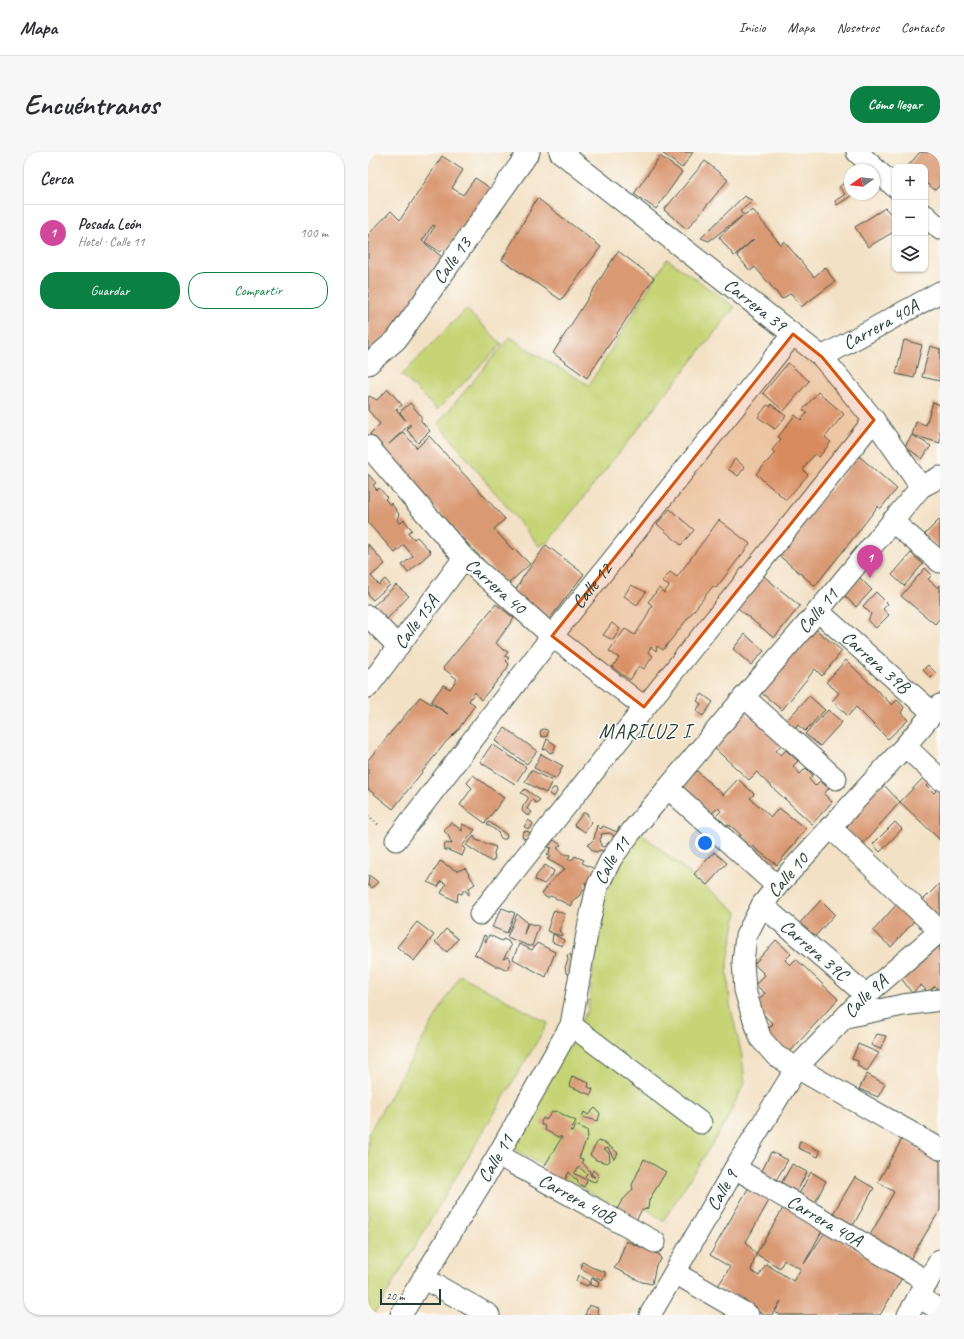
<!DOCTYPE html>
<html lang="es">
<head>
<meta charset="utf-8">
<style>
  :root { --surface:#fff; --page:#f7f7f7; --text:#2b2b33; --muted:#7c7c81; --line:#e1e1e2; --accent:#0b8043 }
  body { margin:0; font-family:Caveat,sans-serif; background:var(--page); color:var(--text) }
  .controls { position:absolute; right:12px; top:12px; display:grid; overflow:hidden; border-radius:8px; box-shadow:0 1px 3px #0004 }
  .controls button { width:36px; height:36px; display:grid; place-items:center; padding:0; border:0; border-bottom:1px solid var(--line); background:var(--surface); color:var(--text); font:20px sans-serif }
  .compass { position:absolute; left:476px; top:12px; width:36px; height:36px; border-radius:50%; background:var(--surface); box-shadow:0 1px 3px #0004; rotate:256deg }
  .scale { position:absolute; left:12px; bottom:10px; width:61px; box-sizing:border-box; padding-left:4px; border:2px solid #1f3d34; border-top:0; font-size:11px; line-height:14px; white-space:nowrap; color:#1f3d34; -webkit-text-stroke:3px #fdfcf7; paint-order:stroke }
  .you { position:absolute; left:337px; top:691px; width:14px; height:14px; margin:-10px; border:3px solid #fff; border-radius:50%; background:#1a73e8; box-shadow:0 0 0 6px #1a73e833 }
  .badge { display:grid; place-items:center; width:26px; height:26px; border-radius:50%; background:var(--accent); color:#fff; font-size:13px; font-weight:700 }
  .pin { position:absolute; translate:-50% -33px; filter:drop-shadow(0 1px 2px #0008) }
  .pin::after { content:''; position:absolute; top:21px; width:14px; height:12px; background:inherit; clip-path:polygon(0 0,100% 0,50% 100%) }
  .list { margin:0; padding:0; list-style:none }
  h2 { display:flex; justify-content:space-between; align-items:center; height:52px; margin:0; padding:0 16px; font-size:17px }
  h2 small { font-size:13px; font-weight:400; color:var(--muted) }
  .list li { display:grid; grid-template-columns:26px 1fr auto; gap:12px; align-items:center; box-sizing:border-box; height:56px; padding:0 16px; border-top:1px solid var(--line) }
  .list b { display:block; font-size:15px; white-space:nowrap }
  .list p { margin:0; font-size:13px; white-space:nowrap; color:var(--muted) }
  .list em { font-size:13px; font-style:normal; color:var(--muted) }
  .actions { display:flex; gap:8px; padding:12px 16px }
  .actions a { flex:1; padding:9px 0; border:1px solid var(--accent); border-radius:16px; text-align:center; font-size:14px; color:var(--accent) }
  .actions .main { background:var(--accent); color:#fff }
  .icon { flex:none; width:22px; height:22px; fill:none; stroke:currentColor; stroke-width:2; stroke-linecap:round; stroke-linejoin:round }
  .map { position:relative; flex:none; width:572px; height:1163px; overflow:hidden; border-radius:16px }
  header { display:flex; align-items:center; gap:24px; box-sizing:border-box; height:56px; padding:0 20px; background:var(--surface); border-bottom:1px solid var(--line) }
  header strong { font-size:19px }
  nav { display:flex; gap:22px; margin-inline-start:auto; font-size:14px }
  .intro { display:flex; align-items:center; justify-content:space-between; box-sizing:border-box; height:96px; padding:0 24px }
  h1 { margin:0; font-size:28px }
  .button { padding:10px 18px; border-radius:16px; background:var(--accent); color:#fff; font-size:14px; font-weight:700 }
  main { display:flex; gap:24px; padding:0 24px }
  aside { flex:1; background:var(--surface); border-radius:16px; box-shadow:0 1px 3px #0004 }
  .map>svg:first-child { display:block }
  .green { fill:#c6d476; stroke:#728855 }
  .building { fill:#d99973 }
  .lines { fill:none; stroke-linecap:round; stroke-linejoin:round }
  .minor-casing { stroke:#3f564a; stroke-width:23 }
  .path { stroke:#3f564a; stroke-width:2.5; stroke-dasharray:1 3; stroke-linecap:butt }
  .minor { stroke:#fff; stroke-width:21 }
  .marked { fill:#d45610; fill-opacity:0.2; stroke:#d45610; stroke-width:3; stroke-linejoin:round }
  .labels { text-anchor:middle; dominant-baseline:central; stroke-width:3; stroke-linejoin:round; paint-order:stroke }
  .street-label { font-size:19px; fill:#1f3d34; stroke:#fdfcf7 }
  .neighbourhood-label { font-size:20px; letter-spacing:1px; fill:#1f3d34; stroke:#fdfcf7 }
</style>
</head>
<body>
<header>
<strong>Mapa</strong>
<nav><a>Inicio</a><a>Mapa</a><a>Nosotros</a><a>Contacto</a></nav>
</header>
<div class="intro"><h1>Encuéntranos</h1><a class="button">Cómo llegar</a></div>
<main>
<aside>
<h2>Cerca<small></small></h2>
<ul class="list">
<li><span class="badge" style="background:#d1479c">1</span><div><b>Posada León</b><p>Hotel · Calle 11</p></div><em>100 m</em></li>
</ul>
<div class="actions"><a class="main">Guardar</a><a>Compartir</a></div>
</aside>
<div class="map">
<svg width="572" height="1163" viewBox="0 0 572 1163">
  <rect width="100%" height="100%" fill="#fdfcf7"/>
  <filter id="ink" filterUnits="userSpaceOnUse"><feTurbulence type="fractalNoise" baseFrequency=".025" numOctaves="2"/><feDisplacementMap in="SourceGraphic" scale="8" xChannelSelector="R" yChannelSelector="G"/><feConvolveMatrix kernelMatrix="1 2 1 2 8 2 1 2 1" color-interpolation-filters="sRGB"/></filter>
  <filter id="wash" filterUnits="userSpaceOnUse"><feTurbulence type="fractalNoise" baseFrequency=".012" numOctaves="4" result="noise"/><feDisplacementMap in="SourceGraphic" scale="16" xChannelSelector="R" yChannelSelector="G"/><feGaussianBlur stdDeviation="0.9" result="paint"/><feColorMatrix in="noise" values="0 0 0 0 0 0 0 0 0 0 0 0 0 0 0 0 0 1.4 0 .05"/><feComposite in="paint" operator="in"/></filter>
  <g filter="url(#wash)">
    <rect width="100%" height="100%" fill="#f3e1c5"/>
    <g class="green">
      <path d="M299,107l68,48 -187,235 -9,4 -101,-123 72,-86 25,17 54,31z"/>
      <path d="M98,157l36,35 -65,66 -35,-35z"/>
      <path d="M270,679l99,81 -10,55 3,37 12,52 3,26 -21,43 -61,96 -31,-23 -10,13 -114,-65 80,-136 14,-111z"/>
      <path d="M92,823l88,48 -174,292h-6v-181z"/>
    </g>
    <g id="blocks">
      <g class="building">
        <path d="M293,0h32l-11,16z"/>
        <path d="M552,0h20v33l-5,5 -9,-7 -1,1v-17h-18z"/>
        <path d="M74,4l21,14 -11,18 11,7 12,-17 11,7 5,6 -45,60 -3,-2 -3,3 -15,-10 10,-16 -2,-1 -11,16 25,20 -41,59 -36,31 -2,-2v-114l23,-24 9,9z"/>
        <path d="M292,4l22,16 -26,37 -22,-15z"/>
        <path d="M337,9l23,19 -41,49 -23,-19z"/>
        <path d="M482,26v16h4l-17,11 -2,-4 10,-7 -6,-7z"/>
        <path d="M376,44l9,5 -13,10 3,4 10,-5 28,35 3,-4 30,36 11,-10 10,15 -34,25 -10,-14 -9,6 -27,-32 -5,4 -13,-16 17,-16 -20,17 -15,-19 23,-21 -33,25 -8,-3z"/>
        <path d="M169,46l64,49 -40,53 -59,-40z"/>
        <path d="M517,56l10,10v13l-27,16 -13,-20z"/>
        <path d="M250,99l36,27 -67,100 -34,-25z"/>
        <path d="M536,188l18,5 -8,33 -18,-4z"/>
        <path d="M562,194l10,3v32l-18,-4z"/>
        <path d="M420,211l21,18 -25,30 -21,-18z"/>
        <path d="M20,237l14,16 -6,4 10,12 -6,-9 10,-9 11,13v5l9,10 -12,12 -11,-13 3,-3v-3l-21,20 14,-12 14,16 12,-12 76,83 -11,10 19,21 1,-2 16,16 -23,21 -58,-61 -65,-75 -14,-15 10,-10 -12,-14v-13l1,-1 8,4z"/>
        <path d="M450,240l26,22 -19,23 6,5 -12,15 -4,-3 -7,8 -5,8 5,5 -22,25 -30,-26 19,-21 -3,-3 9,-11 -3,-2 17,-22 6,5 6,-7 -4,-3z"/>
        <path d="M565,250l7,3v38l-28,-8 4,-13 10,3z"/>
        <path d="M403,252l15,12 -11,13 -17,-12 9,-12 4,2z"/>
        <path d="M544,283l19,11 -9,13 -17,-13z"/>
        <path d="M491,304l38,33 -17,20 -2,-3 -23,30 -40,50 -39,-33z"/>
        <path d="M367,307l10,8 -7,9 -10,-7z"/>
        <path d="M0,322l8,9 -3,2 4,5 2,-2 8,9 -2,2 5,6 1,-2 8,11 -2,6 3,4 4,-4 8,10 -4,3 6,6 3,-2 14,15 -23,21 -6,-8 11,-9 -9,-11 -9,8 -27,-30z"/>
        <path d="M302,357l24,21 -13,15 -24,-21z"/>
        <path d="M572,367v30l-15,-15z"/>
        <path d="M351,368l31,24 -34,44 -3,-2 -50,64 -6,-4 -1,5 -5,-4 -3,5 5,4 -9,13 -5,-3 -9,14 -18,-13 7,-9 -10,-7 16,-22 10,6 11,-17 6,-13 -4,-3 11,-14 5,5 5,-7 -7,-4 8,-10 7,5z"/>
        <path d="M0,392l17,20 -14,12 8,9 6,-6 5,6 -17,15 -5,-5z"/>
        <path d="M178,393l38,29 -36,47 -36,-24 11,-20z"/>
        <path d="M543,401l12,11 -19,22 -12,-11z"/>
        <path d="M557,416l7,7 -4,4 10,9 2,-3v33l-5,6 -34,-28z"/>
        <path d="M392,421l40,33 -26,32 -40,-33z"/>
        <path d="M492,426l12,12 -16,17 -13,-13z"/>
        <path d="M28,433l13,11 -23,24 -15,-12z"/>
        <path d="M263,433l15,7 -9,13 -13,-9z"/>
        <path d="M508,440l12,12 -5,5 6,6 -13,13 -8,-7 3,-7 -8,-8z"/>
        <path d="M128,452l18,14 -18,25 6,6 6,3 -3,4 4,2 -3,3 3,3 -2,5 -26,31 -6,-8 -6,9 6,4 -17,25 -13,13 -52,66 -25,-20v-29l52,-63 28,17 -17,-12 12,-17 7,4 7,-10 -14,-11z"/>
        <path d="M244,471l8,6 -7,11 -10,-5z"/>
        <path d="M446,476l28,23 -20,25 -7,-7 -33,41 -23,-19z"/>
        <path d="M377,482l19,17 -13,14 -18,-16z"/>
        <path d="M478,508l46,45 5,-5 7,7 -3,6 7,7 -20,19 -32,-32 -8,9 -16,-15 7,-8 -13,-11z"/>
        <path d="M560,513l8,8 -5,5 -8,-8z"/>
        <path d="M334,542l11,8 -10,14 -7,-5 5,-7 -4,-3z"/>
        <path d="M441,544l16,14 -20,21 -7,-6 -4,5 -9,-8z"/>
        <path d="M375,558l39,34 -6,7 5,4 5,-5 12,11 -5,5 7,8 6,-6 7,7 -4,4 6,7 5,-5 9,7 -5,6 8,8 -20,22 -52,-48 -3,-4 -8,8 -38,-35z"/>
        <path d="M460,558l14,12 -22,24 -15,-12z"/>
        <path d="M137,576l32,23 -10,13 -32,-23z"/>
        <circle cx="176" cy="581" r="4"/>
        <path d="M179,587l9,6 -3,7 -3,1 -4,-4 -3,1z"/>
        <path d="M124,592l34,23 -11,17 -35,-22z"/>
        <path d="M173,602l22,12 -7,13 -22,-11z"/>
        <path d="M163,618l21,11 -6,12 -21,-11z"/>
        <path d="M329,619l26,24 15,-16 16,15 -4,4 21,19 8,-9 27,21 -29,36 -25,-19 -4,3 -12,-10 5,-4 -10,-9 -5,-1 -10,-9 5,-5 -3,-3 -8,7 -29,-27z"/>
        <path d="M105,623l31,23 -19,25 -25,-18 12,-17 -5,-5z"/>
        <path d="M557,624l6,6 -4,4 7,7 6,-6v53l-40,-38z"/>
        <path d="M515,632l17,18 -38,43 -16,-14 13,-36z"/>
        <path d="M185,636h3l1,4 -3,5 -5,-3z"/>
        <path d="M157,637l15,11 -4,3 -4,-3 -5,9 5,3 -3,4 -4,-2 -3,-3 1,-5 5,-7v-2l-7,-4z"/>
        <path d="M215,661h4l2,6 3,3 -7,10 -11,-7z"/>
        <path d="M160,668l5,3 -2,5 -2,1 -5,-2z"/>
        <path d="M83,670l11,9v-7l13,6 -13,16 3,3 -3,7 -14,-6h-4l1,-7 7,1 -4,-9 -4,-4z"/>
        <path d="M121,670l18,13 -1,4h-4l-2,-2 -2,-5 -11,-8z"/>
        <path d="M527,670l7,7 -22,23 -7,-8z"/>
        <path d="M229,673l4,4 2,-3 14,6 2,-5 6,3 -13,11 2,-5 -4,-3 -9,1 1,3 -2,1 1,8 2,1 2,-1 4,-4 1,3 -6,9 -1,-3 -4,-1 -2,2 -4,-1 -5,-6 6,-6z"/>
        <circle cx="158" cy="683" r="4"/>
        <path d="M106,684l2,4 20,7 -2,6 1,5 -3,4 -26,-17z"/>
        <path d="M186,688l7,5 -4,3 7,6 6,1 -2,5 5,-1 2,-3 9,4 -2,3 17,8 -8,16 -6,-5 1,5 -6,8 -8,6 -1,5 -20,-10 -4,2 -5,-4 11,-15 12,-10 -18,-10 4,-2 -4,-3 3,-1 -1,-3 3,-2 -4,-1z"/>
        <path d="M346,700l13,11 -20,22 -13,-11z"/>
        <path d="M72,709l17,10 8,-3 10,16 -6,4v7l-5,-6 -2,5 -4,-1 -1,9 -16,-9 5,-9 -5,-3 -3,6 -10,-5z"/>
        <path d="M177,713l9,6 -1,3 -9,10 -9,-4 1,-4z"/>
        <path d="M1,723l9,7 -6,6 -4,-3z"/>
        <path d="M572,731v30l-5,5 -15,-15z"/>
        <path d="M453,748l14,14 -24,27 -15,-14z"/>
        <path d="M529,752l18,16 -24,27 -18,-16z"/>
        <path d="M134,756l13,5 -8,20 -15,-6z"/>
        <path d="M186,758l11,4 -6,17 3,2 -1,3 -14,-5z"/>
        <path d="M149,762l10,8 -3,12 4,-11 11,3 -7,20h-3l-22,-9z"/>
        <path d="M49,770l17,13 -20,26 -17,-14z"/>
        <path d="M78,777l12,10 -11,13 -12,-10z"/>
        <path d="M185,782l11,6 -2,6 -10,-4z"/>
        <path d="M116,783l2,1 -1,5 1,1 3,-7 13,6 1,-2 5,2 3,5 -8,13 4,-2 4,3 -4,10 -8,-4h-4l-21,-12 4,-4z"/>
        <path d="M408,788l15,14 -6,6 5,5 6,-6 42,40 -50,55 -23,-22 8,-8 -19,-19 11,-12 -10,-8 10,-10 -11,-11z"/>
        <path d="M169,791l18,9 -9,25 -33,-18 6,-15 13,6z"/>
        <path d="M572,791v49l-5,-6 -7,6 -7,-7 -9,8 -14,-19z"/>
        <path d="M202,802l4,10 -4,11 -4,-2 -1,-6 3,-7 -1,-5z"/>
        <path d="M509,882l9,2 -6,13 -9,-4z"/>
        <path d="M490,892l21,9 -12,18 -9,-5v-5l-6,-2z"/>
        <path d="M499,922l18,10 -7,13 -19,-8z"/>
        <path d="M204,924l17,7 -1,4 5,2 -2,6 -22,-9z"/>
        <path d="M227,956l5,5 -2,8 -16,-4 2,-5 4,3z"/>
        <path d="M188,959l20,10 -6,10 3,1 3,-7 11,5 1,6 -9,22 4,1 -1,3 7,8 2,6 4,1 -4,-3 2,-4 6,6 -4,6 -8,-3 -2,-3 2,-2 -8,-7 -5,7 6,2 7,5 -3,6 -6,-4 -1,-4 -3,-1 -5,-6 -8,15 -22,-12 23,-38h-4l-13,-7 -1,-5h-3v-3l2,-4 3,2 6,-8z"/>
        <path d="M534,987l38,22v49l-31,51 -40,-24 25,-45 -16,-10z"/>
        <path d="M230,989l7,2 13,10 -4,6 -6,-11 -4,1 5,4 1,8 -3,2 -11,-3 -6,-5z"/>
        <path d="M432,989l20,10 -2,6 -20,-9z"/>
        <path d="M403,1000l17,8 -12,20 -14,-9z"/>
        <path d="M276,1007l22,13 -17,28 -1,8 -7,3 -7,14 -20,-10 7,-13 12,-13 -1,-4z"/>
        <path d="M424,1012l15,8 -11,21 -15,-9z"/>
        <path d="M443,1020l15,9 -11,22 -16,-9z"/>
        <path d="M487,1025l19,11 -23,41 -20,-12z"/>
        <path d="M382,1033l21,12 -25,45 10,12 -5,17 8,5 7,-12 27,17 8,-12 -17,-9 -4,8 -24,-14 29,-49 38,24 -19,35 22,-33 76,47 -22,37h-100l-5,-3 6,-11 -9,14h-8l-46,-29 12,-19 -20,-12z"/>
        <path d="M258,1089l34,14 1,5 -5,5 -4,19 -10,-2 -28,-14 3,-3z"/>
        <path d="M215,1110l8,5 14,5v3l-3,5 -4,-2h-4l-2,-3 -10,-6 -1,-6z"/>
        <path d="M210,1123l11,6v3l-2,2 -11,-5z"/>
        <path d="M224,1126l7,3 -1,6 -8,-2z"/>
        <path d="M221,1153l9,3 -1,3 3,4h-15z"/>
      </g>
    </g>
  </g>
  <g filter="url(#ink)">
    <use href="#blocks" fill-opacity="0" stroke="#3f564a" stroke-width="1"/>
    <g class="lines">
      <defs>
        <g id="minor">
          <path id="s1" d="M192,0l262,205 52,63 47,67"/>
          <path d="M489,0l38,35"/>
          <path d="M557,63l15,14"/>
          <path id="s2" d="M454,205l118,-65"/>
          <path id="s3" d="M0,212l28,-24 133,-188"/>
          <path id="s4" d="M0,294l96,112 88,78 92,71"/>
          <path d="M524,369l48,41"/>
          <path id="s5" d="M450,459l115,102"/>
          <path d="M0,464l30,30"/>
          <path id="s6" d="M0,535l96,-129"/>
          <path d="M376,545l92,82"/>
          <path d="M572,553l-35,41 -128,140 -15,19 -16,31 -3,26 2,28 7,24 9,25 15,17 164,93"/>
          <path d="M537,594l35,33"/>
          <path d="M300,636l109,98"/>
          <path d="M462,675l110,104"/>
          <path id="s7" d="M28,688l156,-204 241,-302"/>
          <path id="s8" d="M394,753l104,90"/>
          <path d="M112,762l394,-494"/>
          <path d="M478,865l57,-12 37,-5"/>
          <path d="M203,873l130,98"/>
          <path id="s9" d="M130,1003l157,87"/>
          <path id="s10" d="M367,1016l180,106 12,9"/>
          <path d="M307,1121l73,42"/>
          <path d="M55,1126l66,37"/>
          <path d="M550,1145l22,13"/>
          <path id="s11" d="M33,1163l97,-160 73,-130 17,-97 9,-41 14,-28 20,-27 113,-135 74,-86 88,-106 15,-18 19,-10"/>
          <path id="s12" d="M282,1163l85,-147 62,-101 69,-72 74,-64"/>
          <path d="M540,1163l32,-55"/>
        </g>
      </defs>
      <use href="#minor" class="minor-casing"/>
      <path class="path" d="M0,664l12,10"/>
      <use href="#minor" class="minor"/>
    </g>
  </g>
  <path class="marked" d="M425,182l29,23 52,63 -230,287 -92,-71z"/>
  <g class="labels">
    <g class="street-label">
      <text stroke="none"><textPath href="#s3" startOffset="134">Calle 13</textPath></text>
      <text stroke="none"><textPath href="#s1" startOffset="248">Carrera 39</textPath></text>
      <text stroke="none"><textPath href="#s2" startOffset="67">Carrera 40A</textPath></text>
      <text stroke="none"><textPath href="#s4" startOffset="190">Carrera 40</textPath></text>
      <text stroke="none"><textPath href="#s7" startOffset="321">Calle 12</textPath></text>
      <text stroke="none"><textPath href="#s11" startOffset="831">Calle 11</textPath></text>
      <text stroke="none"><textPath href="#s6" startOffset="81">Calle 15A</textPath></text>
      <text stroke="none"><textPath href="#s5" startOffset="77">Carrera 39B</textPath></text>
      <text stroke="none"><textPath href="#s11" startOffset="507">Calle 11</textPath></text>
      <text transform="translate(420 723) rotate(-49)">Calle 10</text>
      <text stroke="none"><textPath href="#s8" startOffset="69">Carrera 39C</textPath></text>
      <text stroke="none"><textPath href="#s12" startOffset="387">Calle 9A</textPath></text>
      <text stroke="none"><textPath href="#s11" startOffset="183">Calle 11</textPath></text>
      <text stroke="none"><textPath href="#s12" startOffset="144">Calle 9</textPath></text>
      <text stroke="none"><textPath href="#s9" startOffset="90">Carrera 40B</textPath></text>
      <text stroke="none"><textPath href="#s10" startOffset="104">Carrera 40A</textPath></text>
    </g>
    <g class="neighbourhood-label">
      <text x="277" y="579">MARILUZ I</text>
    </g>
  </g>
</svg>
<div class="controls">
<button>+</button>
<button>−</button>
<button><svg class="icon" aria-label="layers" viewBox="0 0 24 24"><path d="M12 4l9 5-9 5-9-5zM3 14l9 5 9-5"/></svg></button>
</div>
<svg class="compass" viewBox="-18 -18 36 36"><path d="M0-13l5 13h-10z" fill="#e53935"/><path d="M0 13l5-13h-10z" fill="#7c7c81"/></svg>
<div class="scale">20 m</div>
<div class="you"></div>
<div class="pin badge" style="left:502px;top:426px;background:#d1479c">1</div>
</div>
</main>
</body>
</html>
